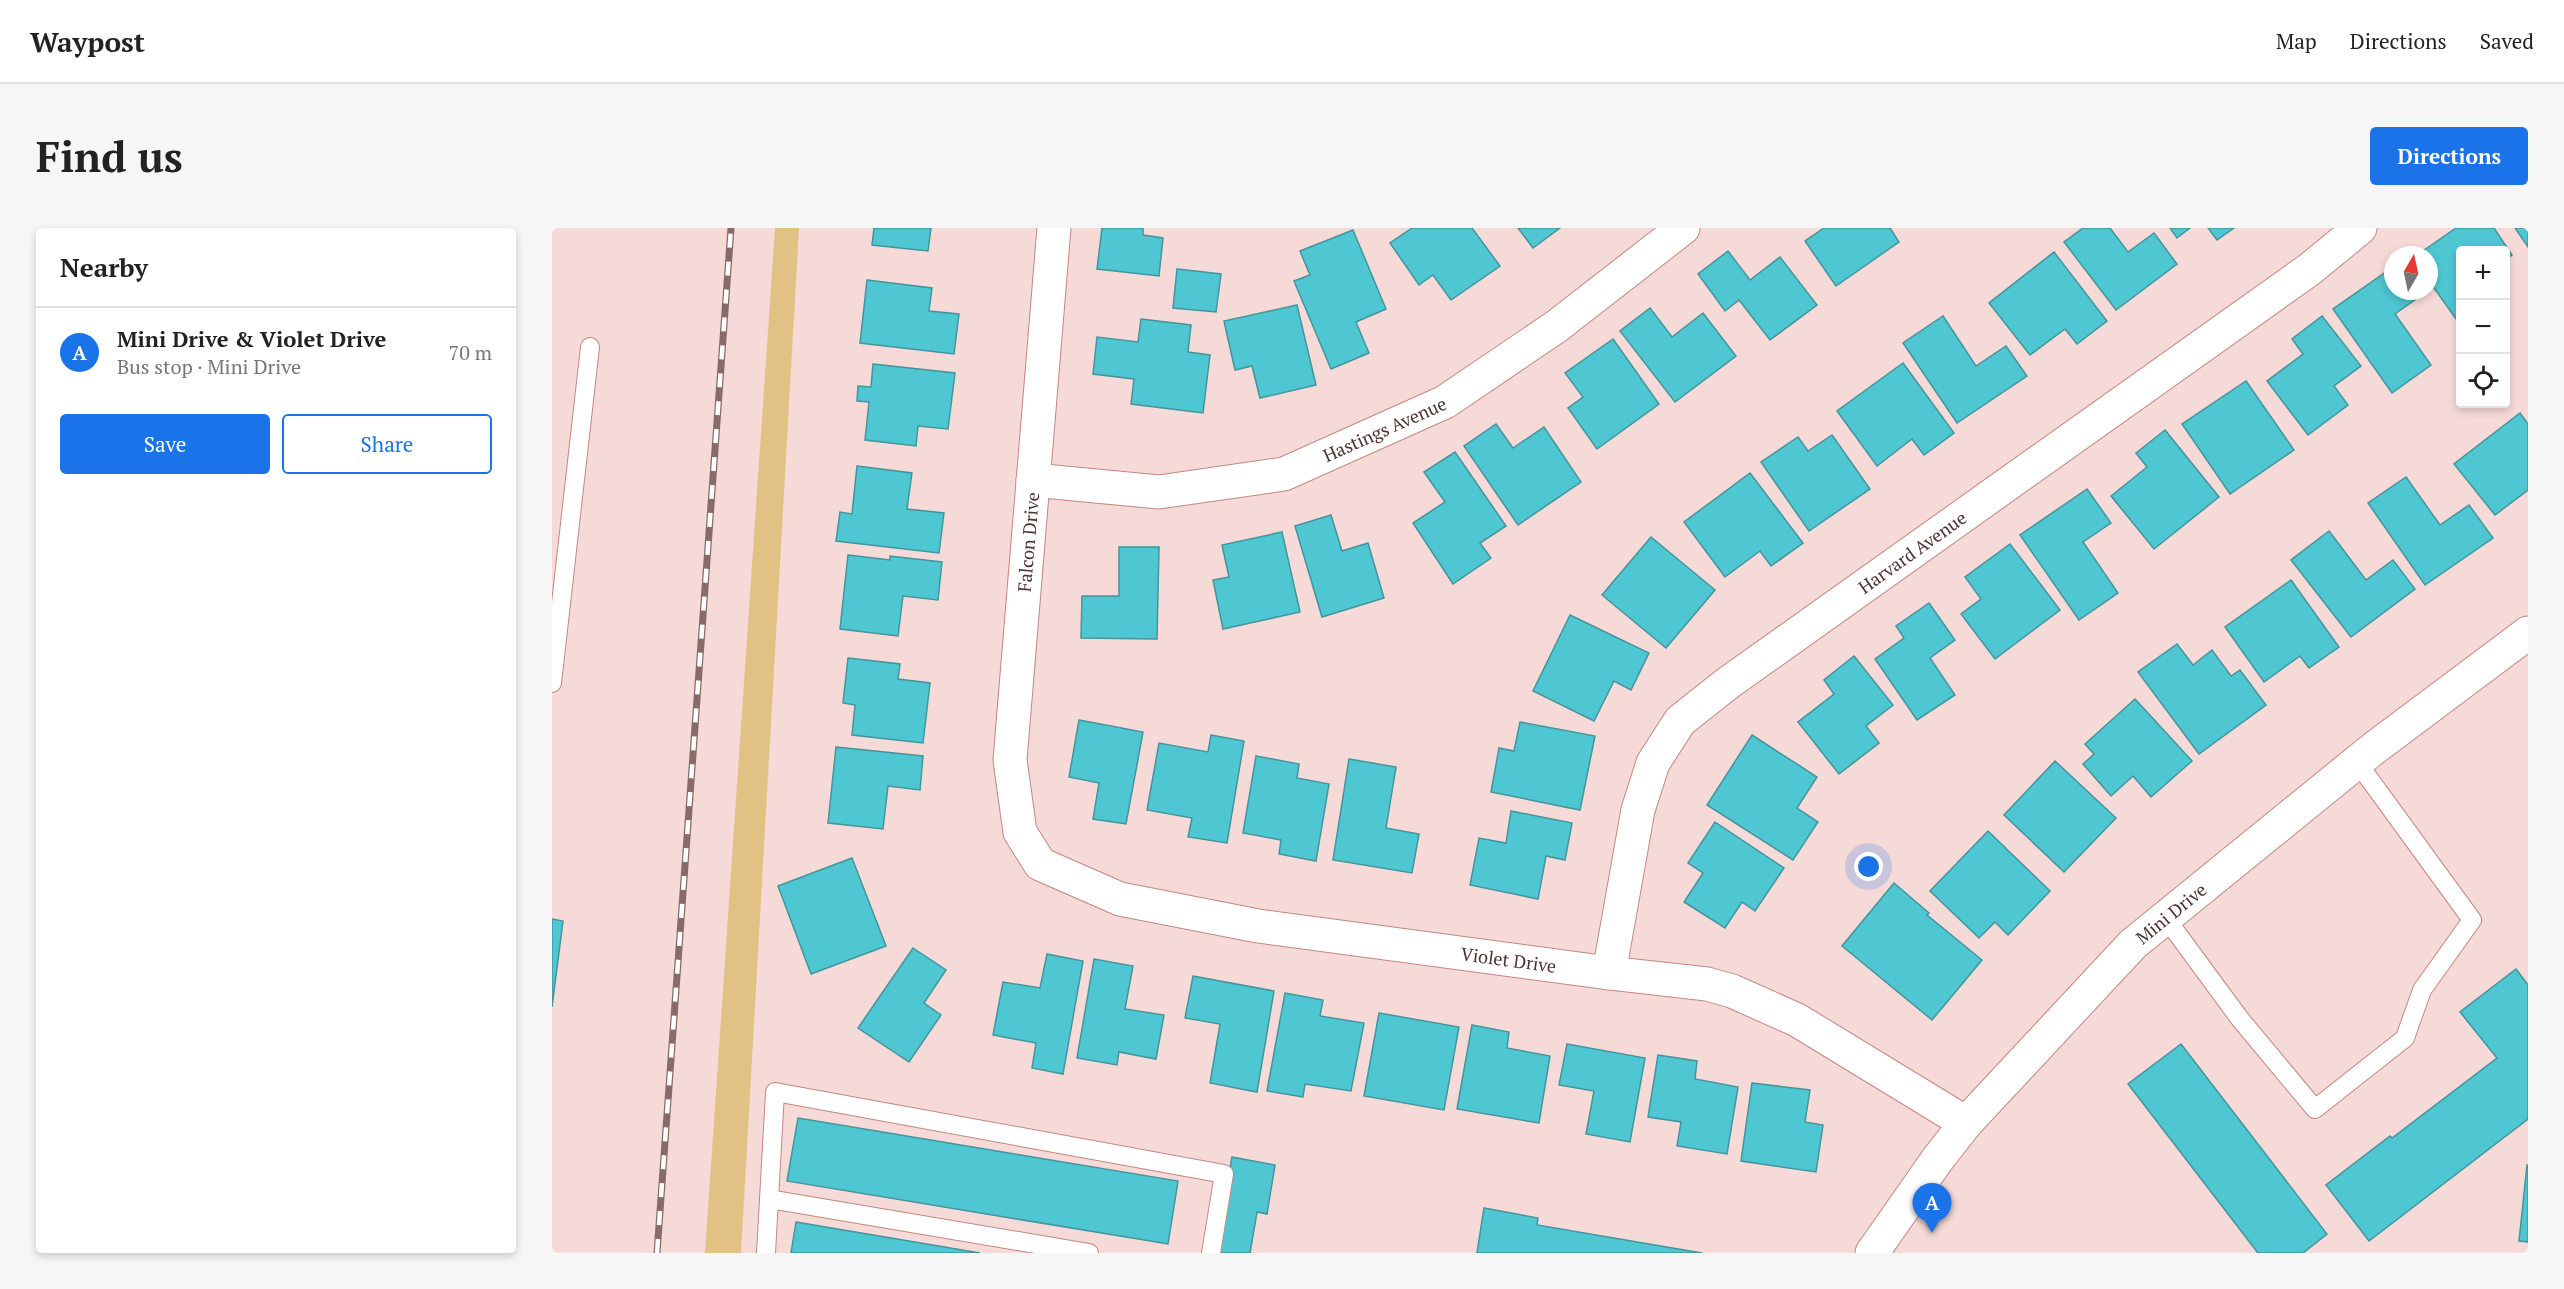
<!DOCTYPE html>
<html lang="en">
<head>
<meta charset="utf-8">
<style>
  :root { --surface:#fff; --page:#f6f6f6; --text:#222; --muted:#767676; --line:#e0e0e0; --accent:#1a73e8 }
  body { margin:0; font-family:"PT Serif",serif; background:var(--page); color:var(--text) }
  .controls { position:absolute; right:18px; top:18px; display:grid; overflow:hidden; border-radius:6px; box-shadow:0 3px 9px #0003 }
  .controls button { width:54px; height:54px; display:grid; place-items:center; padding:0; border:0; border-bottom:2px solid var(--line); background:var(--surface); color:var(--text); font:30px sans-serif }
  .compass { position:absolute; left:1832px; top:18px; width:54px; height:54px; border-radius:50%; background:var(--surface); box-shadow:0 3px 9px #0003; rotate:9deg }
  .you { position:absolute; left:1317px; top:639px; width:21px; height:21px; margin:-15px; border:4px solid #fff; border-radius:50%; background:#1a73e8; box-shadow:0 0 0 9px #1a73e833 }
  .badge { display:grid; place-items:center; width:39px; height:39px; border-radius:50%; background:var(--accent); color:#fff; font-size:20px; font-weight:700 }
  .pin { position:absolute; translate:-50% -50px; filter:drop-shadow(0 2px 3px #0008) }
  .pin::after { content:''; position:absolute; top:32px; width:21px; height:18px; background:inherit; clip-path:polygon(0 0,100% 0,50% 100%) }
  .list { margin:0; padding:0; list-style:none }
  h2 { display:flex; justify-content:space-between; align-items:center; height:78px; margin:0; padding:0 24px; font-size:26px }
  h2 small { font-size:20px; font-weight:400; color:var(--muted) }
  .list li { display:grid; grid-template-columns:39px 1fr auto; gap:18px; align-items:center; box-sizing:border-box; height:90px; padding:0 24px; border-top:2px solid var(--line) }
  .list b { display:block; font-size:22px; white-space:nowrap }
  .list p { margin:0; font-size:20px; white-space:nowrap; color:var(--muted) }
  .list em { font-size:20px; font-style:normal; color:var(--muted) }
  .actions { display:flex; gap:12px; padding:18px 24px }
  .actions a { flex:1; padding:14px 0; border:2px solid var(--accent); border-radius:6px; text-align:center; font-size:21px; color:var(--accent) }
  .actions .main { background:var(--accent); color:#fff }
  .icon { flex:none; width:33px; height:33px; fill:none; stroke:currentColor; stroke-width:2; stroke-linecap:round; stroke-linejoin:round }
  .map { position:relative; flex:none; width:1976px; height:1025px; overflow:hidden; border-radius:6px }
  header { display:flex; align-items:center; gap:36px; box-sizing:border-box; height:84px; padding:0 30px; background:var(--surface); border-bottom:2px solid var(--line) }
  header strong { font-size:28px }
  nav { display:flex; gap:33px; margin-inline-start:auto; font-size:21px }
  .intro { display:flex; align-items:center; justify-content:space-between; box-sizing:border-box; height:144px; padding:0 36px }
  h1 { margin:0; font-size:42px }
  .button { padding:15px 27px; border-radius:6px; background:var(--accent); color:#fff; font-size:21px; font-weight:700 }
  main { display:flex; gap:36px; padding:0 36px }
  aside { flex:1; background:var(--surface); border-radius:6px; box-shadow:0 3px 9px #0003 }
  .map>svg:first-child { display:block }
  .green { fill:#e1c284 }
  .building { fill:#4ec7d3; stroke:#43949c; stroke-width:1.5 }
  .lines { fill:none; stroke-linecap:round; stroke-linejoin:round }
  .service-casing { stroke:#c58681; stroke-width:20 }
  .minor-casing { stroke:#c58681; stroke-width:35 }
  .tertiary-casing { stroke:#c58681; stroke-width:35 }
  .service { stroke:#fff; stroke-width:18 }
  .minor { stroke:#fff; stroke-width:33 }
  .tertiary { stroke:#fff; stroke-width:33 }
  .rail-casing { stroke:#866b69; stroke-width:7 }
  .rail { stroke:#fff; stroke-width:4.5; stroke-dasharray:14; stroke-linecap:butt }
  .labels { text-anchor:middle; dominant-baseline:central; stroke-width:5; stroke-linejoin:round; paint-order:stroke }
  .street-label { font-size:18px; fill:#4d3230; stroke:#fff }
</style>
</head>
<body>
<header>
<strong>Waypost</strong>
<nav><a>Map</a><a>Directions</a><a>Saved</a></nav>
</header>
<div class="intro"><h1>Find us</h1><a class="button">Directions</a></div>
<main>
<aside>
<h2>Nearby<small></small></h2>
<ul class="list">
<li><span class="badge">A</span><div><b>Mini Drive &amp; Violet Drive</b><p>Bus stop · Mini Drive</p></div><em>70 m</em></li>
</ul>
<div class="actions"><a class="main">Save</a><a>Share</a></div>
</aside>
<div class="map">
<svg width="1976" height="1025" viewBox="0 0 1976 1025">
  <rect width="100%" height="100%" fill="#f6dad7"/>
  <path class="green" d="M223,0h24l-58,1025h-36z"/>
  <g class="building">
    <path d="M322,0h57l-3,23 -56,-6z"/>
    <path d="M550,0h41v7l20,3 -4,38 -62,-7z"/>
    <path d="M860,0h60l28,38 -49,34 -18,-25 -14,10 -29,-42z"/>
    <path d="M966,0h42l-27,20z"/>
    <path d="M1272,0h66l9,14 -63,44 -31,-45z"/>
    <path d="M1531,0h27l18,24 26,-19 23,31 -61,46 -52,-68z"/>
    <path d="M1618,0h20l-13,10z"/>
    <path d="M1656,0h26l-17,12z"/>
    <path d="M1904,0h38l18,27 -6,4v-9h-46v72l-1,1 -30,-42v-26h-12z"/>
    <path d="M1963,0h13v19z"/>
    <path d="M801,2l33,79 -30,13 13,31 -38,16 -37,-88 16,-6 -10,-24z"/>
    <path d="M1176,23l22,29 30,-23 37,48 -47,35 -31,-40 -14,11 -27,-37z"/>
    <path d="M1502,24l53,69 -30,23 -12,-15 -35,26 -41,-52z"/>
    <path d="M1841,39v24h28l2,3 -28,20 36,51 -39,28 -59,-84z"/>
    <path d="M625,41l44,5 -5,38 -43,-4z"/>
    <path d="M315,52l65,8 -3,23 30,3 -5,40 -94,-11z"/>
    <path d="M745,77l19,80 -56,13 -8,-32 -17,4 -11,-49z"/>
    <path d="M1098,80l22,29 31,-24 33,43 -61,46 -55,-71z"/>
    <path d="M1391,88l33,50 30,-20 21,30 -70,47 -54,-80z"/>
    <path d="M1770,88l39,50 -27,20 14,19 -40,30 -41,-54 36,-27 -11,-15z"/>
    <path d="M589,91l50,6 -3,27 22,3 -7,58 -72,-9 3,-25 -41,-5 4,-37 41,5z"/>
    <path d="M1061,111l46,65 -62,45 -29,-41 15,-11 -18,-24z"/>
    <path d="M1351,135l51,70 -30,22 -12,-16 -35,27 -40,-55z"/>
    <path d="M321,136l82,9 -7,56 -30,-3 -2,20 -51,-6 4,-38 -12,-1 1,-15 13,1z"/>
    <path d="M1694,153l48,69 -64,44 -48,-70z"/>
    <path d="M1968,185l8,11v66l-33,25 -41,-51z"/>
    <path d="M944,196l17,24 31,-21 37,55 -63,43 -54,-79z"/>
    <path d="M1613,202l54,67 -65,52 -43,-53 36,-29 -11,-14z"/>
    <path d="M1280,207l38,54 -61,42 -48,-69 37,-25 10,14z"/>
    <path d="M903,224l51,74 -26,17 11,15 -38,26 -40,-61 32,-21 -21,-30z"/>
    <path d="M305,238l55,7 -5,36 37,4 -5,40 -103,-12 4,-29 12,2z"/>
    <path d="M1198,245l53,70 -32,23 -11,-15 -35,26 -41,-55z"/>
    <path d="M1854,249l34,48 29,-20 24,33 -68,47 -57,-82z"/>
    <path d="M1535,261l24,34 -28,19 35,51 -39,27 -59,-85z"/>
    <path d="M779,287l11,36 26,-8 16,55 -62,19 -27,-91z"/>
    <path d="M1777,303l37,49 27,-20 22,29 -64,48 -60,-77z"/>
    <path d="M730,304l18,80 -77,17 -10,-49 16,-3 -7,-32z"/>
    <path d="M1099,309l64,53 -49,58 -64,-53z"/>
    <path d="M1458,316l50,66 -65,49 -34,-45 20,-15 -16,-22z"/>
    <path d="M567,319h40l-2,92 -76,-1 1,-42h37z"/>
    <path d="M296,327l42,5v-4l52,6 -4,38 -35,-4 -5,40 -58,-7z"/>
    <path d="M1739,352l48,67 -30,21 -9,-12 -36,26 -39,-55z"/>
    <path d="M1377,375l26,37 -25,18 25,37 -38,25 -42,-61 29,-21 -8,-12z"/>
    <path d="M1018,387l79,38 -18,37 -17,-9 -20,40 -61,-30z"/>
    <path d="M1625,416l16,21 19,-15 19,26 9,-6 26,35 -67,49 -61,-82z"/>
    <path d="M1302,428l39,49 -27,21 13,17 -40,31 -41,-52 36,-28 -10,-14z"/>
    <path d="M296,430l52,6 -2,15 32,4 -7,60 -71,-8 3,-30 -12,-2z"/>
    <path d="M1583,471l57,62 -41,36 -18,-21 -22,20 -28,-32 11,-10 -9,-10z"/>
    <path d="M527,492l64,12 -17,92 -33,-5 6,-36 -30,-6z"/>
    <path d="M968,494l75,14 -15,74 -89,-18 8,-44 15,3z"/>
    <path d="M659,507l33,6 -17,102 -39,-6 4,-19 -45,-8 12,-67 49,9z"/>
    <path d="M1200,507l65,42 -20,31 21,14 -25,38 -86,-55z"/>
    <path d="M284,519l87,9 -3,34 -32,-4 -5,43 -55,-6z"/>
    <path d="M704,528l43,8 -2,14 32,6 -13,77 -37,-7 2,-14 -38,-7z"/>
    <path d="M797,531l47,8 -10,61 33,6 -7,39 -79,-13z"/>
    <path d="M1503,533l61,57 -52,54 -60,-57z"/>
    <path d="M959,583l61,12 -7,37 -19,-4 -8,43 -68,-14 9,-47 27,5z"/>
    <path d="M1163,594l69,46 -29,43 -13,-9 -17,26 -41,-26 19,-29 -15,-10z"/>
    <path d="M1436,603l62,60 -42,44 -13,-13 -16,16 -49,-47z"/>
    <path d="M300,630l34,88 -75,28 -33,-88z"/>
    <path d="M1342,655l35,30 -2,2 55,45 -50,60 -90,-74z"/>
    <path d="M0,691l11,2 -11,86z"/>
    <path d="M361,720l33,22 -22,33 17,12 -32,47 -51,-34z"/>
    <path d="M495,726l36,7 -20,113 -31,-6 4,-25 -43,-8 10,-53 37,6z"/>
    <path d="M542,731l39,7 -8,43 39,6 -8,44 -37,-7 -2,13 -40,-7z"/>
    <path d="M1964,741l12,16v134l-159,122 -43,-56 64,-49 2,2 105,-80 -37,-46z"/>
    <path d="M641,748l81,15 -17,101 -47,-9 10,-59 -35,-6z"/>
    <path d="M733,765l38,7 -3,16 44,7 -13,68 -46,-7 -2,13 -36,-6z"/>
    <path d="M827,785l80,14 -15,83 -80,-14z"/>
    <path d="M920,797l37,7 -2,16 43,8 -11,67 -82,-14z"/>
    <path d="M1015,816l78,14 -15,84 -44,-8 8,-43 -35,-6z"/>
    <path d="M1629,816l146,190 -24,19h-45l-130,-169z"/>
    <path d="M1106,827l39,6 -2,18 43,8 -11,67 -50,-8 4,-24 -33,-5z"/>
    <path d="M1200,855l58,7 -5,32 18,3 -7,47 -75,-11z"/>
    <path d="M246,890l380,63 -10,63 -381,-63z"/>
    <path d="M680,929l43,8 -8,49 -10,-2 -7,41h-35z"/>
    <path d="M1975,937h1v77l-9,-1z"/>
    <path d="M932,980l54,10 -1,7 165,28h-225z"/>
    <path d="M244,994l184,31h-189z"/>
  </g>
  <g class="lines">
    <defs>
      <g id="service">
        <path d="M0,455l38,-336"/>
        <path d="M1613,689l75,102 75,90 90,-71 17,-48 50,-70 -115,-158"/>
        <path d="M217,971l320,54"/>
        <path d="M214,1025l9,-161 449,82 -13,79"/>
      </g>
      <g id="minor">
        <path id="s1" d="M502,0l-44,532 10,72 20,32 80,35 138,27 351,47 98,11 25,7 65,29 169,103"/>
        <path id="s2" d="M481,252l126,12 125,-18 161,-72 112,-76 126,-98"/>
        <path id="s3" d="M1057,745l29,-163 15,-47 27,-42 48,-38 582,-414 50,-41"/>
      </g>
      <g id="tertiary">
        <path id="s4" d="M1320,1025l65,-93 29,-37 167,-179 240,-195 155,-116"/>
      </g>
    </defs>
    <use href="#service" class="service-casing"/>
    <use href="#minor" class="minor-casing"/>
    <use href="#tertiary" class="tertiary-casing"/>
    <use href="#service" class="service"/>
    <use href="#minor" class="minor"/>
    <use href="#tertiary" class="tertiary"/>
    <defs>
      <path id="rail" d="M105,1025l74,-1025"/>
    </defs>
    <use href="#rail" class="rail-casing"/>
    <use href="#rail" class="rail"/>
  </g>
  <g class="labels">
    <g class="street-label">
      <text stroke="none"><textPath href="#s2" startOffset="363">Hastings Avenue</textPath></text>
      <text transform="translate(476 314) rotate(-85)">Falcon Drive</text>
      <text stroke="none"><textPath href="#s3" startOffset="552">Harvard Avenue</textPath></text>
      <text stroke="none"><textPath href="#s4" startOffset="454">Mini Drive</textPath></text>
      <text stroke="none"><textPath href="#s1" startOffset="1125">Violet Drive</textPath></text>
    </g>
  </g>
</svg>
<div class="controls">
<button>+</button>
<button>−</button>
<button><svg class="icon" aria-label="locate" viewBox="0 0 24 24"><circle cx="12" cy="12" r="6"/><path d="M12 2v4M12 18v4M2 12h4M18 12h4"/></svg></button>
</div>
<svg class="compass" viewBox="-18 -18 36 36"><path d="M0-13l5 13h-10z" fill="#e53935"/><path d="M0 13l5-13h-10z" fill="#767676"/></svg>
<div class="you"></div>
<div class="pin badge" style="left:1380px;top:1005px">A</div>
</div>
</main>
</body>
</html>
